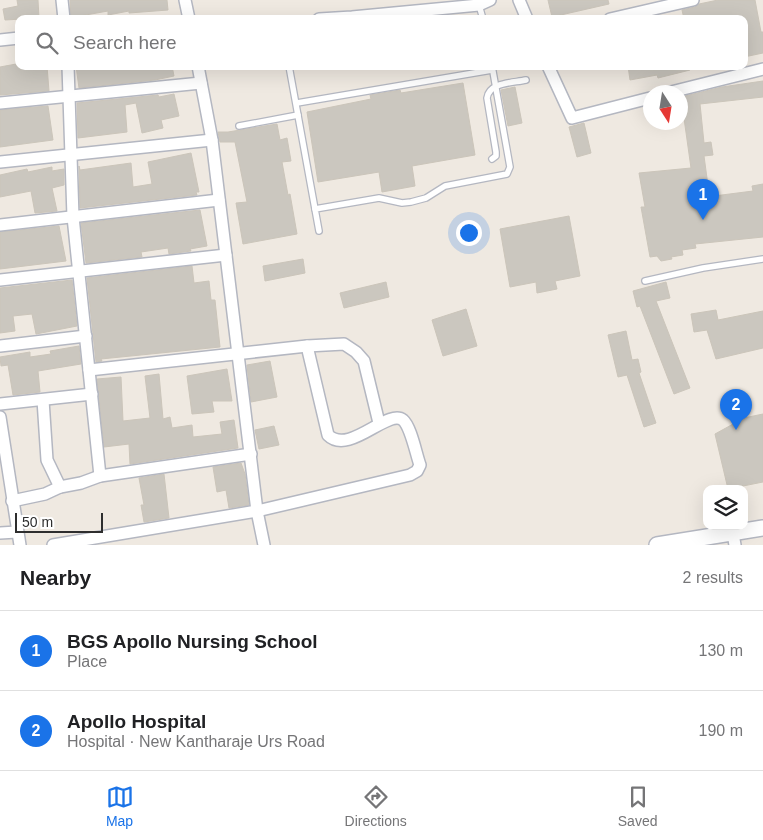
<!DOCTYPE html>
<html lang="en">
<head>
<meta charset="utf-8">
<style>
  :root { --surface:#fff; --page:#f2f2f2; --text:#202124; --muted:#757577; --line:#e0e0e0; --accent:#1a73e8 }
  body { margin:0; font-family:Arial,sans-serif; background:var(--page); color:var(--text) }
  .controls { position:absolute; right:15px; bottom:15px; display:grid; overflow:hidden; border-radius:10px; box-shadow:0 5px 20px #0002 }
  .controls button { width:45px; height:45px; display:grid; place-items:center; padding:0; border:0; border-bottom:1px solid var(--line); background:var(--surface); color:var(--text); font:25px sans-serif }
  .compass { position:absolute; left:643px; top:85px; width:45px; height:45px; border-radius:50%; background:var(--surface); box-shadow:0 5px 20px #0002; rotate:168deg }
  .scale { position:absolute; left:15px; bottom:12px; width:88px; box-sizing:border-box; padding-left:5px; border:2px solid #2e2e2e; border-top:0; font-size:14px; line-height:18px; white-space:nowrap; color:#2e2e2e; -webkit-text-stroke:4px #fff; paint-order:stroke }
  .you { position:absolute; left:468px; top:232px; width:18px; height:18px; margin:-12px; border:4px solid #fff; border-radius:50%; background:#1a73e8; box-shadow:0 0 0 8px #1a73e833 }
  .badge { display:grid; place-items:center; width:32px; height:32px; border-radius:50%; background:var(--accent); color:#fff; font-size:16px; font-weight:700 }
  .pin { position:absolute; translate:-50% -41px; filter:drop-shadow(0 1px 2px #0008) }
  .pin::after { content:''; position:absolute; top:26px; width:18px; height:15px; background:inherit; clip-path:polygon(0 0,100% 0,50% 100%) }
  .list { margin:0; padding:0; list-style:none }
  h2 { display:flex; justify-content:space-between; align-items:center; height:65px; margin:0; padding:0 20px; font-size:21px }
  h2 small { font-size:16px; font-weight:400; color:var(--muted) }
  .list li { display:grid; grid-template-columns:32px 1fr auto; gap:15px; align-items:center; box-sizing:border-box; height:80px; padding:0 20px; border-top:1px solid var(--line) }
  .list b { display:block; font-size:19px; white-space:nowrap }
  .list p { margin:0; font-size:16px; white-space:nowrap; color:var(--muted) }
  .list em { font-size:16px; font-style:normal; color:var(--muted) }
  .icon { flex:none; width:28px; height:28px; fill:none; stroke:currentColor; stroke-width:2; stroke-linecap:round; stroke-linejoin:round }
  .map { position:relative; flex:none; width:763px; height:545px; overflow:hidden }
  .search { position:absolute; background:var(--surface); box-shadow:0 5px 20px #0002; left:15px; right:15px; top:15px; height:55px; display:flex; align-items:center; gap:12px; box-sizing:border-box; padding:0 18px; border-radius:10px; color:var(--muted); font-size:19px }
  .sheet { height:225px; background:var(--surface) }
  nav { display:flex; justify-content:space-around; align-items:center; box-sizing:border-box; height:70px; border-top:1px solid var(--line); background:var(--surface); font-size:14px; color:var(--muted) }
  nav a { display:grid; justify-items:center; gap:2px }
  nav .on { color:var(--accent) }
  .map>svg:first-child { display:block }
  .building { fill:#cbc7bf; stroke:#cbc5ba }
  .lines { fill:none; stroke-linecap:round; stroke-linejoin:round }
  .service-casing { stroke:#b4b7c1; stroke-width:8 }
  .minor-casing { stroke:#b4b7c1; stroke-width:14 }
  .secondary-casing { stroke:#b4b7c1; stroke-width:18 }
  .service { stroke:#fff; stroke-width:5.5 }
  .minor { stroke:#fff; stroke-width:11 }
  .secondary { stroke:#fff; stroke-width:15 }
</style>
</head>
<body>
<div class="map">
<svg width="763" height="545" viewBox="0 0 763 545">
  <rect width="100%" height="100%" fill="#efe9e1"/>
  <g class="building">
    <path d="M17,0h21l1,18 -34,2 -2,-11 15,-3z"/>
    <path d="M70,0h97l1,10 -39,3v-2l-21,4v-4l-28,5v3h-9z"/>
    <path d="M548,0h60l1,4 -57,13z"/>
    <path d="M718,0h37l6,32h2v21l-19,4v-38h-60l-2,-9 13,-3 4,-3z"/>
    <path d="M16,64v2h31l2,25 -49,4v-28z"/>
    <path d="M76,66h96l2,10 -19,4 -76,8z"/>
    <path d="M628,66h62v4l-32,8 -1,-3 -27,5z"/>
    <path d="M763,81v16l-63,7 4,39 7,-1 2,13 -9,1 5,37 5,-1v4l39,-5 -1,-5 11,-2v53l-68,7 1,4 -14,2 1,5 -12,2 1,2 -11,2 -4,-5 -7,1 -9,-50h4l-6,-34 52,-5 -10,-71 41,-10z"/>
    <path d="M463,83l12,72 -63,11 3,20 -33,6 -3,-20 -61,10 -11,-70 64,-13 -1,-4 30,-5 1,3z"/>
    <path d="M515,87l7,36 -14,3 -7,-36z"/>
    <path d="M174,94l5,22 -18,4 2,8 -21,5 -6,-30 -11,2 2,27 -49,6 -1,-35 81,-8 1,2z"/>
    <path d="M48,106l5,34 -53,7v-37z"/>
    <path d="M584,123l7,30 -14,4 -8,-30z"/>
    <path d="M277,124l3,16 7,-2 4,23 -9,1 6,33 2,-1 7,40 -54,10 -7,-41 11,-1 -12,-60h-15l-2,-10h10z"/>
    <path d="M191,153l8,39h-3l1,3 -117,13 -1,-42 1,4 51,-7 2,24 19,-3 -4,-22z"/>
    <path d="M52,167v4l12,-2v16l-12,3 5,23 -22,2 -4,-22 -31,6v-22l27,-6 1,3z"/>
    <path d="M200,210l7,36 -17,3 1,2 -22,3 -1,-6 -27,4 1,5 -56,6 -5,-40z"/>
    <path d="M569,216l11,60 -25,5 2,8 -20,4 -1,-11 -26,5 -10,-58z"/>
    <path d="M59,226l7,35 -66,8v-37z"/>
    <path d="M303,259l2,14 -40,8 -2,-15z"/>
    <path d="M192,266l2,17 15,-2 2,19h4l5,47 -119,12 1,2 -6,1 -9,-84z"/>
    <path d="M72,280l5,46 -41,8 -4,-20 -19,2 2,15 -15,2v-45z"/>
    <path d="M386,282l3,15 -45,11 -4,-15z"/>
    <path d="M666,282l4,16 -14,3 34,87 -16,6 -34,-88 -3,1 -4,-16z"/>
    <path d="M466,309l11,37 -34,10 -11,-36z"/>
    <path d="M716,310l2,10 45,-9v37l-47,11 -9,-29 -13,2 -3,-18z"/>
    <path d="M626,331l6,29 6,-1 3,13 -2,1 17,50 -12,4 -17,-52 -9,2 -10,-42z"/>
    <path d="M79,346l2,18 -43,7 2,21 -27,3 -5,-30 -7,1 -1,-9 30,-5v5l21,-3 -1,-3z"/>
    <path d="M270,361l7,36 -26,5 -4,-37z"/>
    <path d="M227,369l5,32h-20l2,11 -22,2 -5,-38z"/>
    <path d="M159,374l4,45 7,-2 2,11 20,-3 1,12 29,-3 -2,-12 14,-2 4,28 -108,16 -1,-20 -25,3 -7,-68 24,-2 2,44 27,-3 -5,-42z"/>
    <path d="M763,414v68l-35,7 -13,-55 29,-16z"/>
    <path d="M274,426l5,19 -20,4 -4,-19z"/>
    <path d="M241,463l4,11 4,31 -20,3 -3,-18 -9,2 -4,-25z"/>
    <path d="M164,474l5,44 -25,4 -3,-17h3l-5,-27z"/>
  </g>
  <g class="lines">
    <defs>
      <g id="service">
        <path d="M479,5l4,14"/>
        <path d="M289,66l26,143"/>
        <path d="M297,103l195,-33"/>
        <path d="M239,126l59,-11"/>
        <path d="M492,159l4,-3v-4l-9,-54c2,-16 26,-15 39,-18"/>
        <path d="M319,231l-4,-22 64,-11 23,5 9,-1 15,-4 19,-12 62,-12 3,-7 -18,-101"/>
        <path d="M645,281l58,-13 60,-9"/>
      </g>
      <g id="minor">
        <path d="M62,0l2,19"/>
        <path d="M185,0l4,19"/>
        <path d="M519,0l8,19"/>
        <path d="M319,19l33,-2 127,-12 11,-5"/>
        <path d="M610,19l83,-19"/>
        <path d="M0,40l19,-2"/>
        <path d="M68,66l5,151 27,259"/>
        <path d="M198,66l14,74 45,371 7,34"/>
        <path d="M548,66l24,52 78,-20"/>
        <path d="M671,92l92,-23"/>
        <path d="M0,103l201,-20"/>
        <path d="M0,162l212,-22"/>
        <path d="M0,225l219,-25"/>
        <path d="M0,280l226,-25"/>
        <path d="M0,346l86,-10"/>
        <path d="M89,370l218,-24 37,-2 12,8 8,9 15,62"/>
        <path d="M43,400l4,60 13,27"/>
        <path d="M0,404l92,-10"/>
        <path d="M0,417l20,128"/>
        <path d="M12,501l33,-7 15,-7 21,-4 19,-7 151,-22"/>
        <path d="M0,533l17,-1"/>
        <path d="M733,534l2,11"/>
        <path d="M53,545l204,-34 153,-36 7,-4 3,-6c-4,-11 -9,-38 -17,-45 -15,-12 -54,36 -75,15l-21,-89"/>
      </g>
      <path id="secondary" d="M657,545l106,-17"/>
    </defs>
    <use href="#service" class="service-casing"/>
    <use href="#minor" class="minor-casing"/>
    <use href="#secondary" class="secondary-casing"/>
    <use href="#service" class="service"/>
    <use href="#minor" class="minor"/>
    <use href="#secondary" class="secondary"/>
  </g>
</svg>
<div class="controls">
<button><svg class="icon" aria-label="layers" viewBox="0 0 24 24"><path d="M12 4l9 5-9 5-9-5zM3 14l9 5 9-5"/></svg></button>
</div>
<svg class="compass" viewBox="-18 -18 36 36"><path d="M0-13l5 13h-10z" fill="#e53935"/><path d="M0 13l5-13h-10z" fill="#757577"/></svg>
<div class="scale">50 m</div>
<div class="you"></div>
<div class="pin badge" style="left:703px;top:220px">1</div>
<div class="pin badge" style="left:736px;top:430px">2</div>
<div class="search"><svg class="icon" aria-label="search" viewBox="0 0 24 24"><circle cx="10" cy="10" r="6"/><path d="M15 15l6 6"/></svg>Search here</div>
</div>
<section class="sheet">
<h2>Nearby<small>2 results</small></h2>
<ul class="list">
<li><span class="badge">1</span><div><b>BGS Apollo Nursing School</b><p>Place</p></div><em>130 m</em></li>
<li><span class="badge">2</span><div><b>Apollo Hospital</b><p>Hospital · New Kantharaje Urs Road</p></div><em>190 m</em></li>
</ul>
</section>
<nav>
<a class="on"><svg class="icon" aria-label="map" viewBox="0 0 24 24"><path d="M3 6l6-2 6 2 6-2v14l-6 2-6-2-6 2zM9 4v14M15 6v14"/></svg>Map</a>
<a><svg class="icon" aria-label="directions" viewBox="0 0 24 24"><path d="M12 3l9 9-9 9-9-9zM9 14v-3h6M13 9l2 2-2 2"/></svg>Directions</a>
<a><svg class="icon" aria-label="saved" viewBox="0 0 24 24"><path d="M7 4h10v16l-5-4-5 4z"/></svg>Saved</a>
</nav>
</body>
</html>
